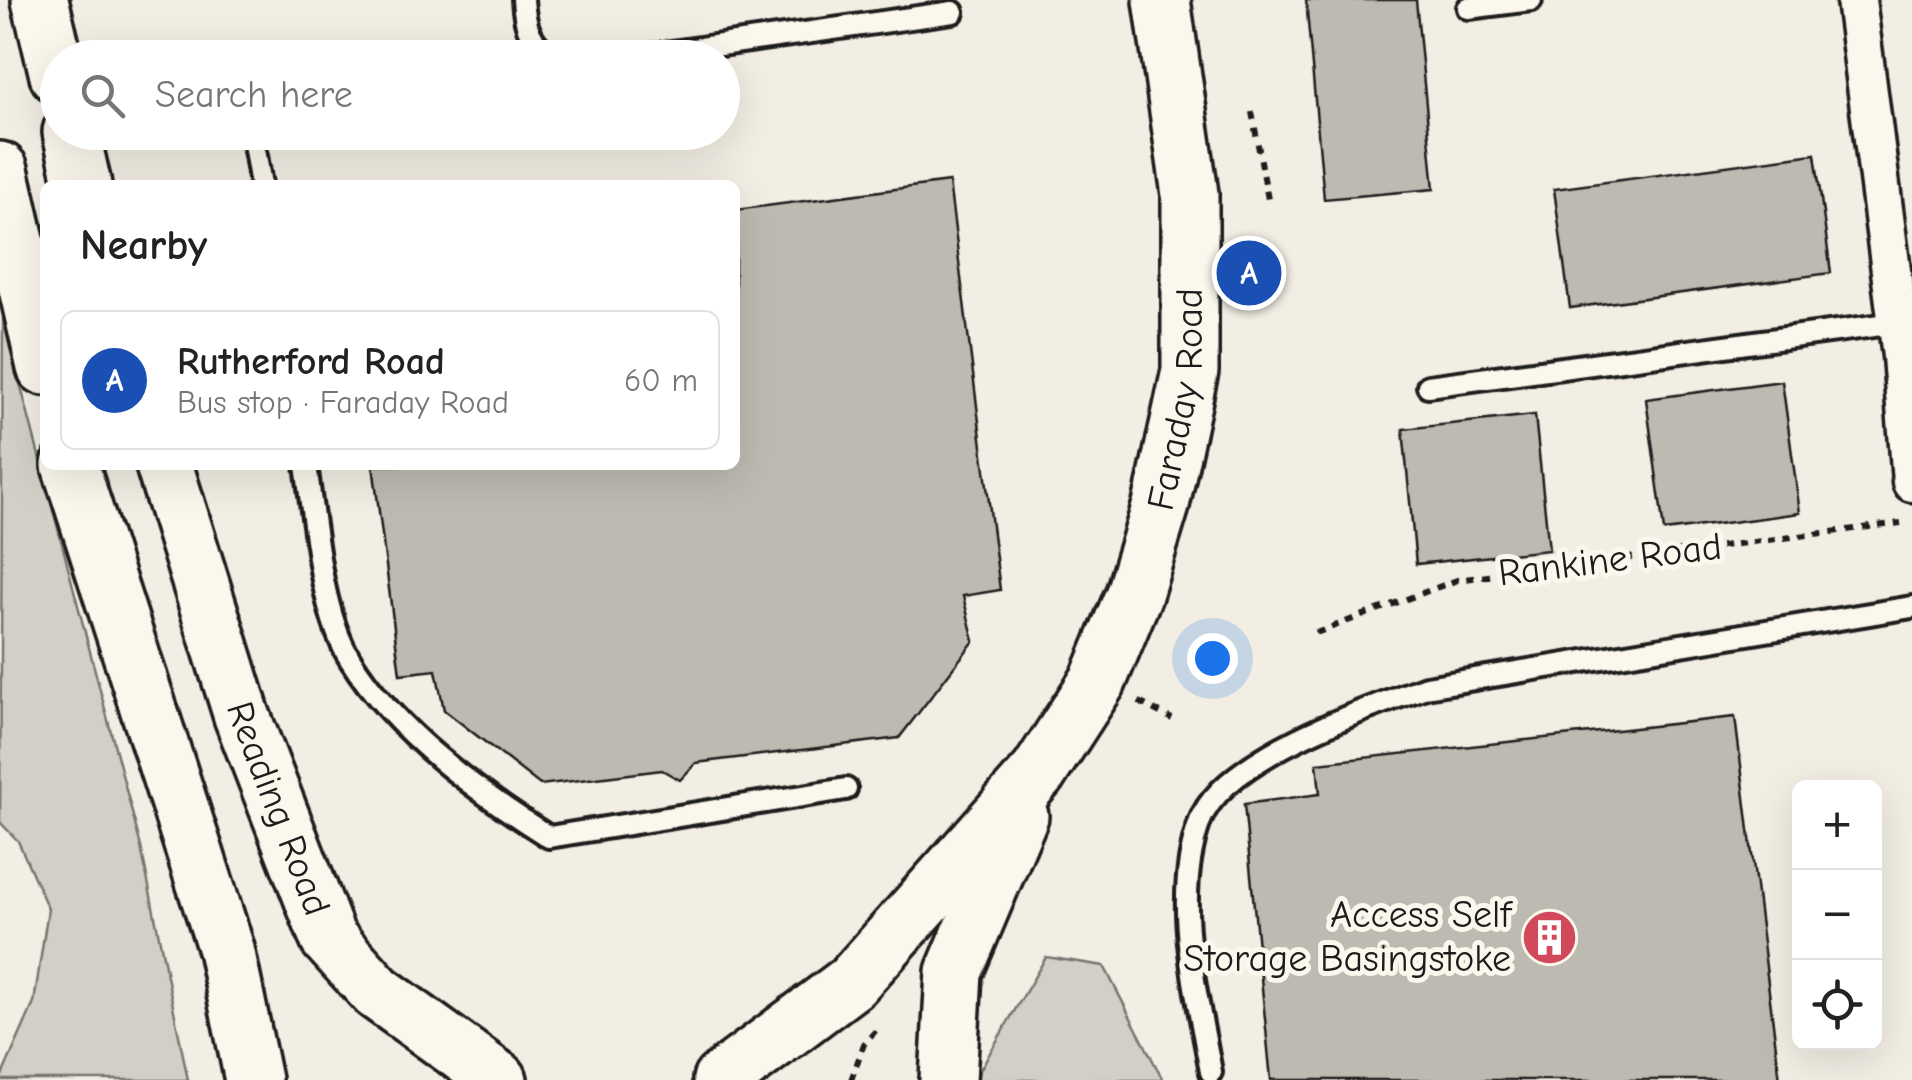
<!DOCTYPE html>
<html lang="en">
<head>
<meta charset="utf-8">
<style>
  :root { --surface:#fff; --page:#f2f2f2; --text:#222; --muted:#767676; --line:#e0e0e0; --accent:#7c3aed }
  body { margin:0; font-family:"Comic Neue",sans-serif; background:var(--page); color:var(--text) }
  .controls { position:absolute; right:30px; bottom:30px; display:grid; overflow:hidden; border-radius:15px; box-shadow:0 10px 40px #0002 }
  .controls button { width:90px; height:90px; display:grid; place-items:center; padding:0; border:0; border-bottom:2px solid var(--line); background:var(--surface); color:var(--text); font:50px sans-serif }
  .you { position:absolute; left:1212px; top:658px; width:35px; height:35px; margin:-25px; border:8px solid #fff; border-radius:50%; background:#1a73e8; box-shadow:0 0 0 15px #1a73e833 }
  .badge { display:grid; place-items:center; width:65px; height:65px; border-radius:50%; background:var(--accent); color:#fff; font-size:32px; font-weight:700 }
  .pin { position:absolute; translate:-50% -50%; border:5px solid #fff; box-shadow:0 2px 10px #0006 }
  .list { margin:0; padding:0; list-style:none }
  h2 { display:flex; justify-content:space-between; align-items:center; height:130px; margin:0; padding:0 40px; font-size:42px }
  h2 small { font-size:32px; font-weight:400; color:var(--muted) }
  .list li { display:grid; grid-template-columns:65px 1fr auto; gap:30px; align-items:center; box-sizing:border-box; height:140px; margin:0 20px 20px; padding:0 20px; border:2px solid var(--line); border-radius:15px }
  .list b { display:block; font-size:38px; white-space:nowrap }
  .list p { margin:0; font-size:32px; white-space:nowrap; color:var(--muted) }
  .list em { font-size:32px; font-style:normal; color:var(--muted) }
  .icon { flex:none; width:55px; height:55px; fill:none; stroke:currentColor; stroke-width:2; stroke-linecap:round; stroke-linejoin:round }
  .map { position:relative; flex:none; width:1912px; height:1080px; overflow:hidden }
  .search { position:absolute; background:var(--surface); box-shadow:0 10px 40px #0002; left:40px; top:40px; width:700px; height:110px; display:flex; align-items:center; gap:25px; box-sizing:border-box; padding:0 35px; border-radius:55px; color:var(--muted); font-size:38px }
  .panel { position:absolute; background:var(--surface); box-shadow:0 10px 40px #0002; left:40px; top:180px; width:700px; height:290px; border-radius:15px }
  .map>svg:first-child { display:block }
  .green { fill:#d2cfc6; stroke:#777671; stroke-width:2.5 }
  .building { fill:#bdbab1; stroke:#1c1c1c; stroke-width:2.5 }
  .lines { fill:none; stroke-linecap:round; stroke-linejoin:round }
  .lane-casing { stroke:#1c1c1c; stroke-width:28 }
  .street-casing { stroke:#1c1c1c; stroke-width:45 }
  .secondary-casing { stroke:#1c1c1c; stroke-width:62 }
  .highway-casing { stroke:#1c1c1c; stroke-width:62 }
  .path { stroke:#1c1c1c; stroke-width:6; stroke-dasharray:8 8; stroke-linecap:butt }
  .lane { stroke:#fbf7ec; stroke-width:20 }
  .street { stroke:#fbf7ec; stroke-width:38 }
  .secondary { stroke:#fbf7ec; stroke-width:55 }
  .highway { stroke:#fbf7ec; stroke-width:55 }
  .labels { text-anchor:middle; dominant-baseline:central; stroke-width:10; stroke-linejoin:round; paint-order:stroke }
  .street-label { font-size:38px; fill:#1c1c1c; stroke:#fbf7ec }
  .poi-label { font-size:38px; fill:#1c1c1c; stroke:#fbf7ec; text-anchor:end }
</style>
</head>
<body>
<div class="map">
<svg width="1912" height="1080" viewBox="0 0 1912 1080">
  <rect width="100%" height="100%" fill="#f2eee4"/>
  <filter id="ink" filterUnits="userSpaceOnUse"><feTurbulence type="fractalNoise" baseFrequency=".01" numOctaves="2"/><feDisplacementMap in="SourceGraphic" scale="20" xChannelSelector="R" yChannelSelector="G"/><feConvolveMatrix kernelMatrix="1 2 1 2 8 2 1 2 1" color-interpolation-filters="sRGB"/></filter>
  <g filter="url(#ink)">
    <g class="green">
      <path d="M3,318l138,529 47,233h-188l34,-77 14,-94 -30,-68 -18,-19z"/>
      <path d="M1046,957l58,9 59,114h-189z"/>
    </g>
    <g class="building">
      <path d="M1306,0h110l18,189 -110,10z"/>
      <path d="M1815,154l16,119 -261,35 -16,-119z"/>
      <path d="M949,182l51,408 -37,6 11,45 -75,97 -203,25 -16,17 -18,-10 -122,15 -96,-75 -8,-40 -36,4 -27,-209h362v-255z"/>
      <path d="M1782,381l18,132 -136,18 -18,-132z"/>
      <path d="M1535,415l14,135 -133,14 -13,-135z"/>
      <path d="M1735,717l45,363h-509l-27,-276 76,-10 -3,-31z"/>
    </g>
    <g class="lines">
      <defs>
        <g id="lane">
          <path d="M523,0c2,27 7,44 31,58"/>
          <path d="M1468,8l63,-8"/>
          <path d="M483,58l54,-10"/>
          <path d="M629,58l324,-46"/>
          <path d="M252,132l9,53"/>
          <path d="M1428,386l468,-63"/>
          <path d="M306,465c8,54 15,148 44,194 46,74 126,132 199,178l297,-48"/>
          <path d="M1211,1072c-14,-79 -40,-172 -11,-251 23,-63 167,-113 226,-134l486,-80"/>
        </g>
        <path id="street" d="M1856,0l46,356 10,126"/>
        <g id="secondary">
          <path id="s1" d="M721,1080l131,-98 187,-210 59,-91 36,-87 27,-89 29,-134v-177l-28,-194"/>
          <path d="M948,1080l6,-108 66,-156"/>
        </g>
        <g id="highway">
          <path d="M40,0l18,75"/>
          <path d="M71,132l12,53"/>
          <path d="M0,170l45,197"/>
          <path d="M70,465l156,484 27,131"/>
          <path id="s2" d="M164,465l78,251 86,222 49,54 122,88"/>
        </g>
      </defs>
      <use href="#lane" class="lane-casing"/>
      <use href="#street" class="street-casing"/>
      <use href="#secondary" class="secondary-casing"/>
      <use href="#highway" class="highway-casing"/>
      <g class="path">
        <path d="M1252,112l17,93"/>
        <path d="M1316,633l141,-53 444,-57"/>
        <path d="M1139,702l33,17"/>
        <path d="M851,1080l13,-36 13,-15"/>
      </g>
      <use href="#lane" class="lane"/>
      <use href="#street" class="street"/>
      <use href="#secondary" class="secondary"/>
      <use href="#highway" class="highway"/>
    </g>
  </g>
  <defs>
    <symbol id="building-disc" viewBox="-11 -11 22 22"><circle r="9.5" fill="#d1495b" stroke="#fbf7ec"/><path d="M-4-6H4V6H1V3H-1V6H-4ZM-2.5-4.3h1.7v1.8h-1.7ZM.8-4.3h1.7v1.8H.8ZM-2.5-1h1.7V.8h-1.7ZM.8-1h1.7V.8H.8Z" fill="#fff"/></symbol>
  </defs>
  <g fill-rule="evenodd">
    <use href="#building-disc" x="1518" y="906" width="63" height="63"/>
  </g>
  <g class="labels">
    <g class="street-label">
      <text stroke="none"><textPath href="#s1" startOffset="848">Faraday Road</textPath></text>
      <text transform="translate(1610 560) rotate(-7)">Rankine Road</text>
      <text stroke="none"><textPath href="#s2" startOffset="362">Reading Road</textPath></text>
    </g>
    <g class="poi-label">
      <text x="1511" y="915">Access Self<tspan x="1511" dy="44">Storage Basingstoke</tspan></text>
    </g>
  </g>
</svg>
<div class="controls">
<button>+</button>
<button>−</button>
<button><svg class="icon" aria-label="locate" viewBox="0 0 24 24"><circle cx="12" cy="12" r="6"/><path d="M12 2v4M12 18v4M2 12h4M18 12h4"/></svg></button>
</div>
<div class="you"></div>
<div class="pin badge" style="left:1249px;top:273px;background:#1a4fb4">A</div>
<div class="search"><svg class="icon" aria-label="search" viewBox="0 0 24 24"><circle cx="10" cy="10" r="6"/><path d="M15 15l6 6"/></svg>Search here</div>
<section class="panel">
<h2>Nearby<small></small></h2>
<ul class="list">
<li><span class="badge" style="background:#1a4fb4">A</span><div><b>Rutherford Road</b><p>Bus stop · Faraday Road</p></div><em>60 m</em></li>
</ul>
</section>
</div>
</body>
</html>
